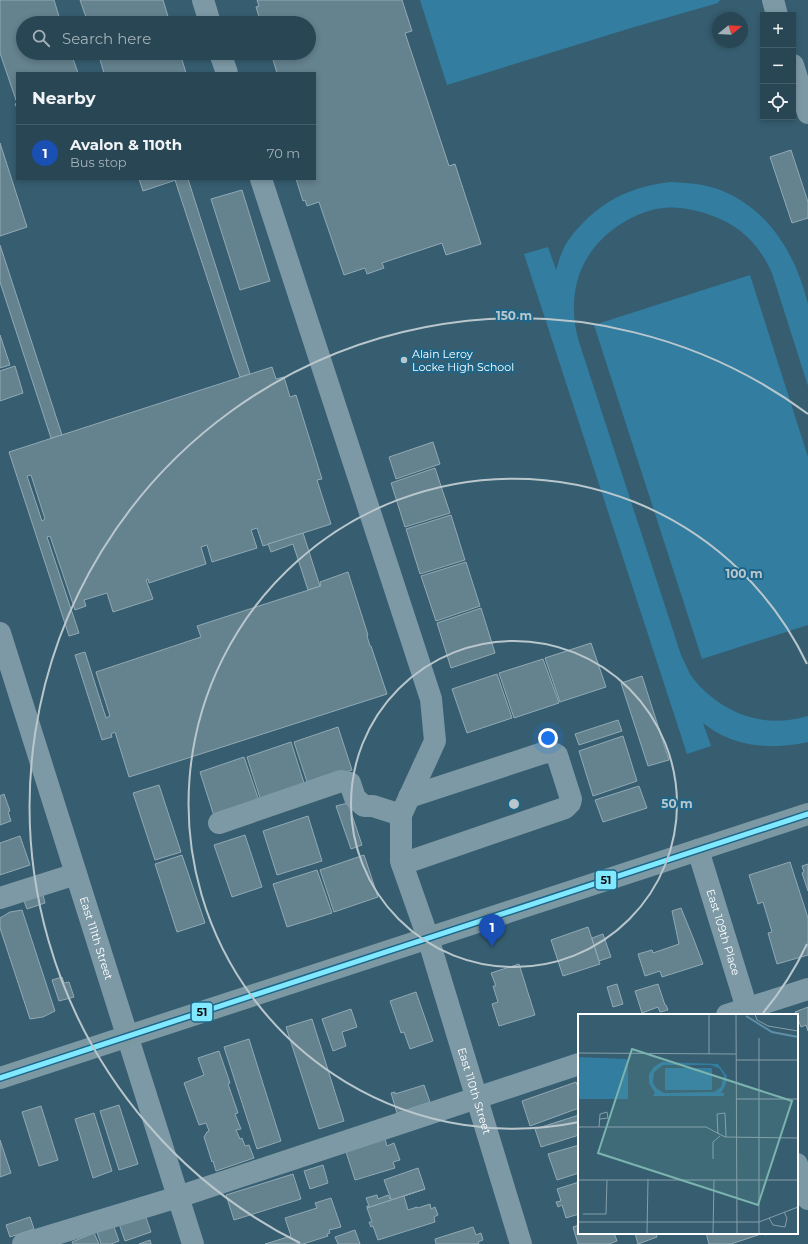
<!DOCTYPE html>
<html lang="en">
<head>
<meta charset="utf-8">
<style>
  :root { --surface:#284654; --page:#34505e; --text:#f1f3f6; --muted:#a5b1b8; --line:#445e6b; --accent:#b9c7cd }
  body { margin:0; font-family:Montserrat,sans-serif; background:var(--page); color:var(--text) }
  .controls { position:absolute; right:12px; top:12px; display:grid; overflow:hidden; border-radius:0px; box-shadow:0 2px 6px #0003 }
  .controls button { width:36px; height:36px; display:grid; place-items:center; padding:0; border:0; border-bottom:1px solid var(--line); background:var(--surface); color:var(--text); font:20px sans-serif }
  .compass { position:absolute; left:712px; top:12px; width:36px; height:36px; border-radius:50%; background:var(--surface); box-shadow:0 2px 6px #0003; rotate:72deg }
  .you { position:absolute; left:548px; top:738px; width:14px; height:14px; margin:-10px; border:3px solid #fff; border-radius:50%; background:#1a73e8; box-shadow:0 0 0 6px #1a73e833 }
  .badge { display:grid; place-items:center; width:26px; height:26px; border-radius:50%; background:var(--accent); color:#fff; font-size:13px; font-weight:700 }
  .pin { position:absolute; translate:-50% -33px; filter:drop-shadow(0 1px 2px #0008) }
  .pin::after { content:''; position:absolute; top:21px; width:14px; height:12px; background:inherit; clip-path:polygon(0 0,100% 0,50% 100%) }
  .list { margin:0; padding:0; list-style:none }
  h2 { display:flex; justify-content:space-between; align-items:center; height:52px; margin:0; padding:0 16px; font-size:17px }
  h2 small { font-size:13px; font-weight:400; color:var(--muted) }
  .list li { display:grid; grid-template-columns:26px 1fr auto; gap:12px; align-items:center; box-sizing:border-box; height:56px; padding:0 16px; border-top:1px solid var(--line) }
  .list b { display:block; font-size:15px; white-space:nowrap }
  .list p { margin:0; font-size:13px; white-space:nowrap; color:var(--muted) }
  .list em { font-size:13px; font-style:normal; color:var(--muted) }
  .icon { flex:none; width:22px; height:22px; fill:none; stroke:currentColor; stroke-width:2; stroke-linecap:round; stroke-linejoin:round }
  .map { position:relative; flex:none; width:808px; height:1244px; overflow:hidden }
  .search { position:absolute; background:var(--surface); box-shadow:0 2px 6px #0003; left:16px; top:16px; width:300px; height:44px; display:flex; align-items:center; gap:10px; box-sizing:border-box; padding:0 14px; border-radius:22px; color:var(--muted); font-size:15px }
  .panel { position:absolute; background:var(--surface); box-shadow:0 2px 6px #0003; left:16px; top:72px; width:300px; height:108px; border-radius:0px }
  .map>svg:first-child { display:block }
  .green { fill:#327da0 }
  .building { fill:#65828f; stroke:#91a9b4; fill-rule:evenodd }
  .lines { fill:none; stroke-linecap:round; stroke-linejoin:round }
  .minor { stroke:#7d99a6; stroke-width:22 }
  .major { stroke:#7c98a3; stroke-width:22 }
  .bus-1-casing { stroke:#1d6689; stroke-width:8 }
  .bus-1 { stroke:#80e8ff; stroke-width:5 }
  .ring { fill:none; stroke:#b9c7cd; stroke-width:2 }
  .poi-dot { fill:#b9c7cd; stroke:#1d6689; stroke-width:1.5 }
  .labels { text-anchor:middle; dominant-baseline:central; stroke-width:4; stroke-linejoin:round; paint-order:stroke }
  .poi-label { font-size:11px; fill:#fff; stroke:#1d6689; text-anchor:start }
  .street-label { font-size:11px; fill:#fff; stroke:#1d6689 }
  .inset-river { fill:none; stroke:#5f8fa8; stroke-width:2 }
  .inset-road { fill:none; stroke:#869ea9; stroke-width:1 }
  .view { fill:#7bb4af; fill-opacity:0.15; stroke:#7bb4af; stroke-width:2 }
  .inset-edge { fill:none; stroke:#fff; stroke-width:2 }
  .centre { fill:#b9c7cd; stroke:#1d6689; stroke-width:2 }
  .ring-label { font-size:12px; text-anchor:middle; font-weight:bold; fill:#b9c7cd; stroke:#1d6689; stroke-width:4; stroke-linejoin:round; paint-order:stroke }
  .line-badge { stroke:#1d6689; stroke-width:1.5 }
  .pale-badge-label { font-size:11px; text-anchor:middle; font-weight:bold; fill:#111 }
</style>
</head>
<body>
<div class="map">
<svg width="808" height="1244" viewBox="0 0 808 1244">
  <rect width="100%" height="100%" fill="#365e70"/>
  <g class="green">
    <path d="M420,0h300l-2,3 -87,25 -184,57z"/>
    <path d="M671,182c13,1 27,1 40,5 54,16 84,64 97,117 0,7 0,16 0,24 0,19 0,39 0,58l-36,-113c-12,-27 -31,-47 -59,-57 -18,-7 -38,-11 -57,-7 -35,8 -70,36 -79,73 -5,21 -4,39 2,60l102,313c3,6 6,13 9,19 6,9 15,18 23,24 28,22 61,28 95,18v26c-30,7 -65,6 -92,-10 -5,-3 -9,-6 -13,-9l8,23 -24,8 -163,-500 24,-7 8,23c2,-6 4,-14 7,-20 4,-10 13,-20 20,-27 25,-26 53,-37 88,-41z"/>
    <path d="M750,275l58,182v168l-106,34 -108,-334z"/>
  </g>
  <g class="building">
    <path d="M0,0h54l7,23h-38v30h48l7,20h-61v35l-2,-4 2,-1 -17,-50z"/>
    <path d="M80,0h83l7,23h-82z"/>
    <path d="M257,0h145l10,31 -7,2 44,133 6,-2 26,80 -35,11 -4,-12 -60,20 2,5 -17,6 -2,-6 -21,7 -25,-73 -12,4 -2,-6 -2,1 -7,-22h19v-106h-38l-6,-20h38v-30h-48l-5,-16 3,-1z"/>
    <path d="M98,53h82l6,20h-82z"/>
    <path d="M0,143l27,84 -27,9z"/>
    <path d="M791,150l17,52v16l-16,5 -22,-66z"/>
    <path d="M139,179h40l-36,12z"/>
    <path d="M179,179h9l62,195 -10,3 -6,-17 -59,-180z"/>
    <path d="M242,190l28,91 -30,9 -29,-91z"/>
    <path d="M0,245l62,190 -11,3 -51,-156z"/>
    <path d="M0,335l10,30 -10,3z"/>
    <path d="M15,366l8,27 -23,8v-30z"/>
    <path d="M272,367l4,12 8,-2 6,20 6,-2 26,84 -5,1 14,44 -68,22 -6,-18 -6,2 6,18 -45,14 -5,-17 -6,2 5,17 -57,19 -1,-4 -2,1 7,19 -40,13 -6,-19 -23,7 2,6 -11,4 -25,-74 -3,1 32,96 -10,3 -60,-184zM31,475l14,44 -3,2 -15,-45z"/>
    <path d="M433,442l7,22 -44,15 -7,-22z"/>
    <path d="M435,468l15,45 -45,14 -14,-44z"/>
    <path d="M451,515l14,45 -45,14 -14,-45z"/>
    <path d="M303,533l17,53 -12,4 -15,-46 -22,8 -3,-8z"/>
    <path d="M466,562l14,44 -44,15 -15,-45z"/>
    <path d="M348,572l20,63 -1,1 3,10h1l16,48 -258,83 -14,-45 -4,2 1,3 -10,3 -27,-85 10,-3 21,66 4,-2 -14,-44 105,-35 -4,-11 124,-40 -1,-4z"/>
    <path d="M481,608l14,45 -44,15 -14,-45z"/>
    <path d="M591,643l15,44 -46,15 -15,-44z"/>
    <path d="M543,659l16,44 -45,15 -15,-45z"/>
    <path d="M497,674l15,44 -45,15 -15,-44z"/>
    <path d="M642,676l27,84 -21,6 -27,-83z"/>
    <path d="M618,720l4,11 -43,14 -4,-11z"/>
    <path d="M338,727l14,43 -44,15 -14,-43z"/>
    <path d="M623,736l14,45 -44,15 -14,-45z"/>
    <path d="M291,742l14,44 -44,15 -14,-44z"/>
    <path d="M244,757l15,44 -45,15 -14,-44z"/>
    <path d="M159,785l22,67 -26,8 -22,-67z"/>
    <path d="M639,786l8,22 -44,14 -8,-22z"/>
    <path d="M4,794l6,17 -2,1 3,9 -11,4v-29z"/>
    <path d="M348,803l14,42 -11,4 -15,-43z"/>
    <path d="M308,816l14,45 -45,14 -14,-44z"/>
    <path d="M245,835l17,52 -30,10 -18,-52z"/>
    <path d="M20,836l10,29 -30,10v-32z"/>
    <path d="M182,855l23,68 -28,9 -22,-68z"/>
    <path d="M364,855l14,42 -44,15 -14,-42z"/>
    <path d="M790,862l18,56v37l-31,9 -9,-31 4,-1 -9,-30 -5,2 -9,-29z"/>
    <path d="M808,864v27l-6,-18 2,-1 -2,-6z"/>
    <path d="M317,870l15,43 -45,14 -14,-43z"/>
    <path d="M43,895l2,8 -18,6 -3,-8z"/>
    <path d="M681,908l13,32 9,24 -41,13 -2,-6 -15,5 -7,-22 14,-4 1,3 26,-9 -7,-33z"/>
    <path d="M22,910l33,101 -12,6 -13,2 -30,-91v-10l10,-6z"/>
    <path d="M588,927l12,37 -37,12 -12,-36z"/>
    <path d="M603,934l8,23 -12,4 -7,-23z"/>
    <path d="M519,964l16,51 -36,11 -7,-22 6,-2 -5,-16h3l-5,-13z"/>
    <path d="M62,977l2,6 5,-1 5,15 -15,4 -7,-21z"/>
    <path d="M617,984l6,20 -10,3 -6,-20z"/>
    <path d="M658,984l7,21h1l2,5 -8,2 -2,-5 -16,6 -7,-22z"/>
    <path d="M416,992l17,49 -23,8 -6,-17 -3,1 -11,-32z"/>
    <path d="M808,1007v24l-2,-6 -5,2 -6,-15z"/>
    <path d="M351,1009l6,18 -15,5 4,14 -13,5 -11,-32z"/>
    <path d="M312,1019l32,102 -25,8 -33,-102z"/>
    <path d="M249,1039l32,102 -24,8 -33,-102z"/>
    <path d="M219,1051l11,32 -2,1 10,29 -3,1 6,15 -5,1 4,9 2,-1 3,8 4,-1 5,13 -38,13 -3,-10 -1,1 -8,-25 3,-5 2,-1 -3,-8 -7,2 -15,-42 20,-8 -6,-17z"/>
    <path d="M576,1082l3,8v18l-49,18 -8,-25z"/>
    <path d="M424,1085l6,17 -33,11 -6,-20 4,-1v2z"/>
    <path d="M119,1105l19,59 -19,6 -19,-59z"/>
    <path d="M41,1106l17,54 -19,6 -17,-54z"/>
    <path d="M94,1113l18,58 -19,7 -18,-59z"/>
    <path d="M579,1115v20l-38,12 -6,-18z"/>
    <path d="M385,1139l2,7 7,-3 6,17 -7,2 2,6 -40,12 -9,-28z"/>
    <path d="M0,1140l11,33 -11,4z"/>
    <path d="M579,1145v28l-22,7 -9,-26z"/>
    <path d="M323,1165l5,18 -18,6 -6,-18z"/>
    <path d="M418,1168l7,21 -58,19v-2h2l-3,-8 11,-3 1,4 10,-4 2,4h1l-7,-19z"/>
    <path d="M293,1174l8,25 -67,21 -8,-25z"/>
    <path d="M579,1182v32l-13,4 -4,-13 -4,2 -2,-5 5,-1 -4,-12z"/>
    <path d="M425,1189l-21,7 4,14 9,-3 1,1 12,-4 1,5 4,-2 3,8 -4,2 1,5 -57,18 -5,-14 -2,1 -2,-5h3l-5,-14z"/>
    <path d="M331,1198l10,29 -12,3 1,3 -3,1 1,2 -25,8h-38l26,-8 -6,-18 32,-10 -2,-5z"/>
    <path d="M144,1212l7,20 -26,9 -7,-20z"/>
    <path d="M30,1217l4,12 -24,8 -4,-12z"/>
    <path d="M113,1224l6,17 -8,3h-10l-5,-15z"/>
    <path d="M579,1225v8h35l3,8 -8,3h-31l-5,-17z"/>
    <path d="M473,1227l3,8 5,-2 2,7 -5,2 1,2h-43l-1,-5z"/>
    <path d="M355,1230l5,14h-22l-3,-7z"/>
    <path d="M94,1233l5,11h-26l-1,-2z"/>
    <path d="M635,1233h21l1,4 -19,7z"/>
    <path d="M706,1233h63v1l-4,1 -1,-2 -33,11h-22z"/>
    <path d="M150,1240l1,4h-12z"/>
  </g>
  <g class="lines">
    <g class="minor">
      <path d="M203,0l7,23"/>
      <path d="M773,0l4,15"/>
      <path d="M220,53l7,20"/>
      <path d="M793,65l15,48"/>
      <path id="s1" d="M261,179l170,520 4,42 -34,74v46l27,77 93,306"/>
      <path id="s2" d="M0,633l193,611"/>
      <path d="M219,823l122,-42 9,2 5,15 9,8h9l28,9"/>
      <path id="s3" d="M698,850l51,165"/>
      <path d="M402,864l163,-56 5,-5 1,-4 -14,-44 -4,-2 -7,-1 -137,45"/>
      <path d="M0,898l76,-24"/>
      <path d="M727,1015l81,-26"/>
      <path d="M797,1164l11,35"/>
      <path d="M23,1244l155,-47 401,-133"/>
    </g>
    <path class="major" d="M0,1078l808,-264"/>
    <defs>
      <path id="bus-1" d="M0,1078l808,-264"/>
    </defs>
    <use href="#bus-1" class="bus-1-casing"/>
    <use href="#bus-1" class="bus-1"/>
  </g>
  <g class="ring">
    <circle cx="514" cy="804" r="163"/>
    <path d="M807 944A325 325 0 0 1 763 1013M579 1122A325 325 0 1 1 807 664"/>
    <path d="M300 1243A488 488 0 1 1 808 414"/>
  </g>
  <circle class="poi-dot" cx="404" cy="360" r="4"/>
  <g class="labels">
    <g class="poi-label">
      <text x="412" y="354">Alain Leroy<tspan x="412" dy="13">Locke High School</tspan></text>
    </g>
    <g class="street-label">
      <text stroke="none"><textPath href="#s3" startOffset="86">East 109th Place</textPath></text>
      <text stroke="none"><textPath href="#s2" startOffset="320">East 111th Street</textPath></text>
      <text stroke="none"><textPath href="#s1" startOffset="958">East 110th Street</textPath></text>
    </g>
  </g>
  <g transform="translate(578 1014)">
    <rect width="220" height="220" fill="#365e70"/>
    <path d="M0,43l48,2 2,2v38h-50zM84,48l56,2 9,12 -1,8 -5,9h3v3h-71l2,-3 -6,-10v-9l5,-7zM133,51l9,4 4,7 -3,11 -7,5 -50,1 -8,-5 -3,-5 1,-11 9,-7zM87,54h47v22h-47z" fill="#327da0" fill-rule="evenodd"/>
    <path class="inset-river" d="M168,2l26,16 26,5"/>
    <path class="inset-road" d="M131,0v40M158,0l1,220M177,0l2,6 11,6 30,5M0,39l158,1M158,46h62M158,85h62M0,113h128l19,10 73,1M21,113l1,-13 7,-2 1,6 -8,1M140,120l-1,-20 8,-1 1,24M135,145v-17l7,-6M0,166h220M5,200h23l1,-34M191,204l4,7 12,2 2,-9 -3,-6M0,208h181l39,-15M69,220l1,-55M135,220l1,-54M181,220v-196"/>
    <path class="view" d="M54,35l160,52 -34,104 -160,-52z"/>
    <rect width="220" height="220" class="inset-edge"/>
  </g>
  <circle cx="514" cy="804" r="6" class="centre"/>
  <g class="ring-label">
    <text x="514" y="320">150 m</text>
    <text x="744" y="578">100 m</text>
    <text x="677" y="808">50 m</text>
  </g>
  <g class="line-badge">
    <rect x="595" y="870" width="22" height="20" rx="4" fill="#80e8ff"/>
    <rect x="191" y="1002" width="22" height="20" rx="4" fill="#80e8ff"/>
  </g>
  <g class="pale-badge-label">
    <text x="606" y="884">51</text>
    <text x="202" y="1016">51</text>
  </g>
</svg>
<div class="controls">
<button>+</button>
<button>−</button>
<button><svg class="icon" aria-label="locate" viewBox="0 0 24 24"><circle cx="12" cy="12" r="6"/><path d="M12 2v4M12 18v4M2 12h4M18 12h4"/></svg></button>
</div>
<svg class="compass" viewBox="-18 -18 36 36"><path d="M0-13l5 13h-10z" fill="#e53935"/><path d="M0 13l5-13h-10z" fill="#a5b1b8"/></svg>
<div class="you"></div>
<div class="pin badge" style="left:492px;top:947px;background:#1a4fb4">1</div>
<div class="search"><svg class="icon" aria-label="search" viewBox="0 0 24 24"><circle cx="10" cy="10" r="6"/><path d="M15 15l6 6"/></svg>Search here</div>
<section class="panel">
<h2>Nearby<small></small></h2>
<ul class="list">
<li><span class="badge" style="background:#1a4fb4">1</span><div><b>Avalon &amp; 110th</b><p>Bus stop</p></div><em>70 m</em></li>
</ul>
</section>
</div>
</body>
</html>
